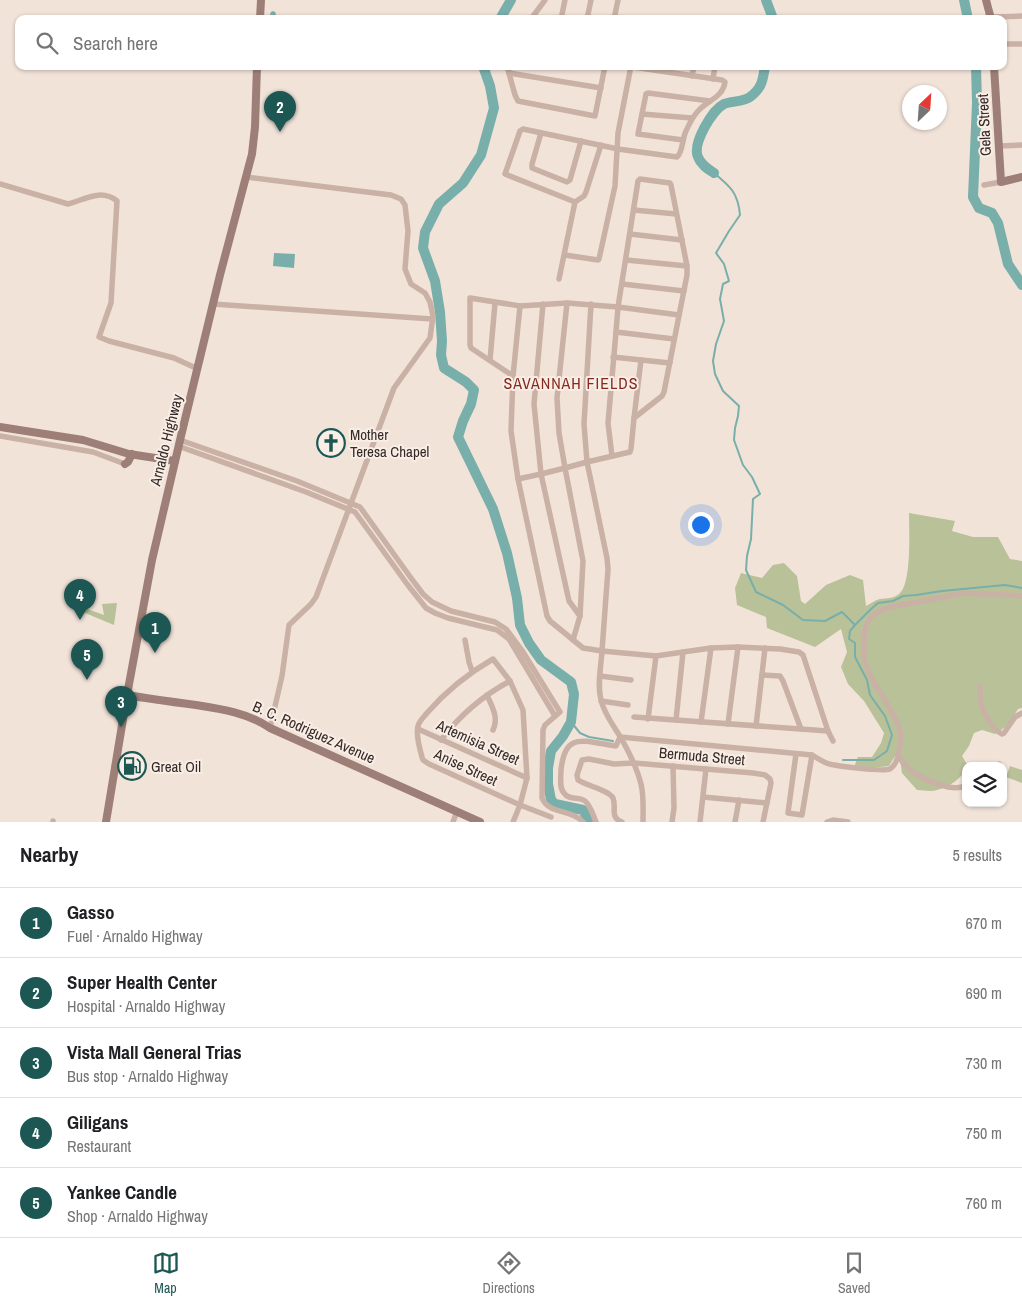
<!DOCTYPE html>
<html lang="en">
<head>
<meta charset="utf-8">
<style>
  :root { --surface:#fff; --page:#f2f2f2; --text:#202124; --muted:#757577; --line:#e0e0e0; --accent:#1c5753 }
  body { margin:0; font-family:"Archivo Narrow",sans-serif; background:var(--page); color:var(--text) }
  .controls { position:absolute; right:15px; bottom:15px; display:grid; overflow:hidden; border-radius:10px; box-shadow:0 1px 4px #0004 }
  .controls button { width:45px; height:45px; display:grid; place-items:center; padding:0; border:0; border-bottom:1px solid var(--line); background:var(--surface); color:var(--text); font:25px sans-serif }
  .compass { position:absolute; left:902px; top:85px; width:45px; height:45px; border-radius:50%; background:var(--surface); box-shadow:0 1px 4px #0004; rotate:25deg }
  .you { position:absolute; left:700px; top:524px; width:18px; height:18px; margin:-12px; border:4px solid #fff; border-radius:50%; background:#1a73e8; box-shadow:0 0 0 8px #1a73e833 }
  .badge { display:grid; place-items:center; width:32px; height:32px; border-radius:50%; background:var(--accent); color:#fff; font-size:16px; font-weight:700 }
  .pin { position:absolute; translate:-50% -41px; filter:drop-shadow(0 1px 2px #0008) }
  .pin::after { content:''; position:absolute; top:26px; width:18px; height:15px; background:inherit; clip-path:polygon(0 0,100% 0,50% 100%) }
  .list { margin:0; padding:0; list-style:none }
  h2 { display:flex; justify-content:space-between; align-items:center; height:65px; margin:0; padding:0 20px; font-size:21px }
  h2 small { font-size:16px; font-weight:400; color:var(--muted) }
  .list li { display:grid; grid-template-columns:32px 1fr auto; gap:15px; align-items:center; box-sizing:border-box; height:70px; padding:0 20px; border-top:1px solid var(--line) }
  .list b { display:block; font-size:19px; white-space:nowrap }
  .list p { margin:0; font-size:16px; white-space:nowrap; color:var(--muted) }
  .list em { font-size:16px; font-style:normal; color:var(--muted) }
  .icon { flex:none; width:28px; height:28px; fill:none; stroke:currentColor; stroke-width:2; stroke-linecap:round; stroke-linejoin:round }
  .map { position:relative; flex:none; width:1022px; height:822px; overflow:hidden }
  .search { position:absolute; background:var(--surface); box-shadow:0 1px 4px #0004; left:15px; right:15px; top:15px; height:55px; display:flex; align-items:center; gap:12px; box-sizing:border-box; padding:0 18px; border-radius:10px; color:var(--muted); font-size:19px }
  .sheet { height:415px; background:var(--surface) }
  nav { display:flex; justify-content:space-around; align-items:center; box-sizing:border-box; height:70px; border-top:1px solid var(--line); background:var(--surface); font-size:14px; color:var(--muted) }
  nav a { display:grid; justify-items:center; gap:2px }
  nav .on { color:var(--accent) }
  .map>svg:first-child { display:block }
  .green { fill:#b9c199 }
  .water { fill:#78afaa }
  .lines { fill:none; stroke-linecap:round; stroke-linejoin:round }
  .stream { stroke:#78afaa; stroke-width:2 }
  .canal { stroke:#78afaa; stroke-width:5.5 }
  .river { stroke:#78afaa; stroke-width:10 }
  .street { stroke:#cab1a5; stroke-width:5.5 }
  .secondary { stroke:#9d7f77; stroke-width:8 }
  .labels { text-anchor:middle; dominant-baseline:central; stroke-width:4; stroke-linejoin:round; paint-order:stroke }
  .street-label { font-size:15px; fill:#352927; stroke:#f9eee6 }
  .poi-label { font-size:15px; fill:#352927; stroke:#f9eee6; text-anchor:start }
  .neighbourhood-label { font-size:16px; letter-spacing:1px; fill:#86291e; stroke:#f9eee6 }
</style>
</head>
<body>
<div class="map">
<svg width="1022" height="822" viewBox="0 0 1022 822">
  <rect width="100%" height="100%" fill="#f2e3d9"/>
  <g class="green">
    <path d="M909,513l46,8 -3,10 21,6h25l12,22 12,2v147l-4,1 -10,16 -13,9 -13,-4 -8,3 -5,13 -7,10 6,10c-6,12 -18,21 -31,24 -6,2 -14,0 -20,0l-15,-17 -2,-13 -5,-4 -6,10 -18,2 -17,-1 4,-10h14l9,-14 3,-10 -20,-32 -16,-17 -7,-17 6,-15 -6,-23 -26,18 -48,-19 -1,-11 -29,-12 -2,-17 6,-15 21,5 11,-13 11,-2 13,13 4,25 4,3 21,-19 24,-10 13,5 3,26c4,-2 9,-6 14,-7 7,-1 13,0 19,-5 13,-10 10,-63 10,-81z"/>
    <path d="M117,603l-3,22 -41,-17v-4l31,11 -2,-11z"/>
    <path d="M1010,766l12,4v13l-16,-6z"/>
  </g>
  <path class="water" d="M274,253l21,1 -1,14 -21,-2z"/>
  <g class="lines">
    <g class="stream">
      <path d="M714,173c17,14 24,20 26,42l-11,16 -13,22 8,11 5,17 -6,3 -3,15 4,22 -8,23 -3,17 2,13 8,17 16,15 -1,10 -3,12 -1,12 9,25 9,12 8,17 -7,5 -2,40 -4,17 -1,14 10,22 27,13 20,15 22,1 17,-9 13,13"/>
      <path d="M571,722l9,11 9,4 24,4"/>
      <path d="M843,760h31l13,-9 5,-16 -7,-19 -15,-21 -3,-15 -12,-23v-14l-6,-4 1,-8 5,-6 15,-15 8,-7 15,-2 10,-5 13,-1 26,-4 63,-6 17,3"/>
    </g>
    <g class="canal">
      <path d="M272,19l1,-5"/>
      <path d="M270,66v1"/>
    </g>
    <g class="river">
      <path d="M766,0l6,16 -1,3"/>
      <path d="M964,0l4,19"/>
      <path d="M500,19l11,-19"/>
      <path d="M483,66l7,20 4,22 -13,47 -18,28 -24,21 -14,28 -2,16 12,33 5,31 2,29 -1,14 3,13 22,14 8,8 -3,14 -8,17 -5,16 35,72 14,44 10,45 3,27 9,18 12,17 30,22 3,12 -3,28 -8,14 -12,15 -3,17v16l3,16 4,4 28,6 6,12"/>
      <path d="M976,66l1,37 -4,94 6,11 13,5 6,10 10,41 14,21"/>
      <path d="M714,173c-6,-4 -13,-8 -16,-16 -6,-13 14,-47 26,-53 8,-3 19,-2 26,-7 12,-9 13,-17 15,-31"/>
    </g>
    <g class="street">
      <path d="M991,17l31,-1"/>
      <path d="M531,19l14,-19"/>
      <path d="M561,19l4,-19"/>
      <path d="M587,19l4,-19"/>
      <path d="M614,19l4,-19"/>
      <path d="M1003,44h19"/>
      <path d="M507,66l8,29 3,6 77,15 10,-50"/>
      <path d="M509,73l92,15"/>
      <path d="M692,76l2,-10"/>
      <path d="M713,79l2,-13"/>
      <path d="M642,114l50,4"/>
      <path d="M541,133l-9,31v4l35,14 3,-2 11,-39"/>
      <path d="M683,140l-45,-6 8,-40 2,-1 62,8"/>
      <path d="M999,146l23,-1"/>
      <path d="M246,177l145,18 10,4 4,6 3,26 -3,38 6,15 14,9 5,9 3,14 -3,22 -36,50 -78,209 -5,7 -22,21 -7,51 -12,52"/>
      <path d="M0,184l68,20c16,-4 33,-16 49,-3l-6,102 -12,34 10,4 65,17 24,11"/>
      <path d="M984,185l17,-3"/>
      <path d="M575,202l-70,-28 15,-43 3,-2 95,20 59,8c6,-5 5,-18 9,-26 4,-9 8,-17 15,-23 10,-9 22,-12 24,-26l-3,-2 -96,-14"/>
      <path d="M634,210l42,4"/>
      <path d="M630,234l52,6"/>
      <path d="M565,255l33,5 1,-1 16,-73 3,-53 13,-67"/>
      <path d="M626,260l61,6"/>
      <path d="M559,279l16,-77 9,-6 2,-4 15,-47"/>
      <path d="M622,284l62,7"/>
      <path d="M213,304l219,15"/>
      <path d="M543,304l-9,100 7,70 28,127 11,15 -7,24"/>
      <path d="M674,339l-58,-7 2,-25 61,8"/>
      <path d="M613,357l28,3 -7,58"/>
      <path d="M490,360l5,-57"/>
      <path d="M641,360l29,3"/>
      <path d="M513,376l7,-70"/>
      <path d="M0,436l93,16 32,12"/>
      <path d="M180,440l117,41 63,26 51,71 12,16 9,8 19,9 44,11 11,7 17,23 37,60 -15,13 -2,5 -1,68c7,17 30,11 41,24"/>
      <path d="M178,446l128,46 49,20 52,72 19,24 9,5 13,5 49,12 12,9 46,77"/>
      <path d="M612,456l-4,-33 8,-91"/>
      <path d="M518,479l23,-5 24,-6 -6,-35 -2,-35 10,-95"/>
      <path d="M580,616l3,-55 -18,-93 22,-6 20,96 1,11 -6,82 -19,-3 -33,-27 -3,-5 -29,-137 -7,-48 2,-55 -42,-28 -1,-3v-47l50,8 47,-3 51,4 20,-126 2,-2 30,4 1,2 16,81v9l-23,117 -2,4 -28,22 -3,31 -1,3 -43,10 -3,-38 7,-120"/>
      <path d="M465,640l4,22 3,9"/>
      <path d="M762,675l18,1 3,5 18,48"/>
      <path d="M600,676l31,4"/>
      <path d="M980,686c0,6 0,12 1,17 2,10 12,27 21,31l2,-1 11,-16 7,-4"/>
      <path d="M487,695c5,12 12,22 6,35"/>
      <path d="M601,701l27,4"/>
      <path d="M634,717l194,14"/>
      <path d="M648,719l8,-63 27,-4"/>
      <path d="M676,720l7,-68 28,-4 27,-1 42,2 19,3 4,3 25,76 5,10"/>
      <path d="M701,722l10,-74"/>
      <path d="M728,724l10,-77"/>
      <path d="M756,726l9,-78"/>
      <path d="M418,729l109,49"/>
      <path d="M441,740c19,-25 41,-44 69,-59"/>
      <path d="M796,754l-8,59 14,2 10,-60"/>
      <path d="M898,756c3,4 6,8 10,12 10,10 46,26 58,17"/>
      <path d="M999,766v-2"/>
      <path d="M966,767l-2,3 2,7"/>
      <path d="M703,797l64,6"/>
      <path d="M53,822v-1"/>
      <path d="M453,822l4,-11"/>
      <path d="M513,822l7,-17 7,-27 -4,-68 -13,-29 -17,-22c-26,15 -46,31 -66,54 -3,4 -8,8 -9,13 -2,7 2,24 4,31l1,3 6,4 91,41 31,12"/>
      <path d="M596,822c-3,-7 -5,-16 -11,-21 -6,-5 -16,0 -21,-8 -5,-5 -3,-16 -3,-23 4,-40 24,-28 55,-24l4,-9 192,18c5,3 11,7 17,9 9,2 53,8 61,5 6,-4 7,-10 9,-17 1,-7 3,-15 1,-22 -8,-26 -30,-45 -36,-72 0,-5 0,-11 0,-15 0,-23 6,-29 27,-36l74,-14 57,3"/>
      <path d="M622,822c-13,-5 -5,-14 -9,-24 -4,-8 -26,-12 -35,-18l-1,-5 5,-15 7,-1 25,5 20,-1 119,10 12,2 5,4 1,4 -8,39"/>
      <path d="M643,822c0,-13 1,-26 -2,-38 -4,-16 -12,-32 -20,-46 -7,-12 -17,-24 -20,-38 -4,-15 0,-33 1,-49l54,5"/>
      <path d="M672,822l2,-14 -1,-42"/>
      <path d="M700,822l6,-53"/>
      <path d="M735,822l4,-22"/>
      <path d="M827,822l6,-2 15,2"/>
    </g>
    <g class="secondary">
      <path d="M986,0l5,19"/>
      <path d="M260,19l1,-19"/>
      <path d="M994,66l7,116 21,-5"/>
      <path d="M0,427l83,13 46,14 46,7"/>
      <path d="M125,464l3,-2 4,-8"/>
      <path d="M127,695c23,4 46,7 69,10 26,4 52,8 74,23l210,94"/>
      <path d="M106,822l21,-127 25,-135 29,-124 39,-161 32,-121 3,-27 2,-61"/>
    </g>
  </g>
  <defs>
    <symbol id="church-ring" viewBox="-11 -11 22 22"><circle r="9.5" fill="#f9eee6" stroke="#1c5753" stroke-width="1.5"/><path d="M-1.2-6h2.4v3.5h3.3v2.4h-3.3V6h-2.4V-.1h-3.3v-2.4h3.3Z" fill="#1c5753"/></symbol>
    <symbol id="fuel-ring" viewBox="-11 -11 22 22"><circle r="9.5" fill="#f9eee6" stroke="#1c5753" stroke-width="1.5"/><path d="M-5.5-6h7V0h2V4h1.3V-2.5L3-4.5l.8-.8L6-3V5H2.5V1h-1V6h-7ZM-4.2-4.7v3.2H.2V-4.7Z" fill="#1c5753"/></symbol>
  </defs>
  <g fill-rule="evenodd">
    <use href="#church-ring" x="315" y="427" width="32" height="32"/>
    <use href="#fuel-ring" x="116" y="750" width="32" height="32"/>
  </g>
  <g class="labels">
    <g class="street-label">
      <text transform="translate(984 125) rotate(-93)">Gela Street</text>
      <text transform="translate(166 440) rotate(-76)">Arnaldo Highway</text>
      <text transform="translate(314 732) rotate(24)">B. C. Rodriguez Avenue</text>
      <text transform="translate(478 742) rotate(24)">Artemisia Street</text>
      <text transform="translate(702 756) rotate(5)">Bermuda Street</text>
      <text transform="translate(466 767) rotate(25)">Anise Street</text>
    </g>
    <g class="poi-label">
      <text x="350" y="434">Mother<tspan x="350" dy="17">Teresa Chapel</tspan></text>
      <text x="151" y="766">Great Oil</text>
    </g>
    <g class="neighbourhood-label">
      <text x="571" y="383">SAVANNAH FIELDS</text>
    </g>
  </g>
</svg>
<div class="controls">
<button><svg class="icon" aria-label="layers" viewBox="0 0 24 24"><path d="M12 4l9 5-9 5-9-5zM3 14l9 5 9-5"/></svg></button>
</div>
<svg class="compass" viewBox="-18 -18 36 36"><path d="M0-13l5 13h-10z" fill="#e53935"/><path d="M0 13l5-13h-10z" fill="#757577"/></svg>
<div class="you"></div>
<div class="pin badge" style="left:155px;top:653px">1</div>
<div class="pin badge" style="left:280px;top:132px">2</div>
<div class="pin badge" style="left:121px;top:727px">3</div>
<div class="pin badge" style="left:80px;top:620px">4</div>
<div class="pin badge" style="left:87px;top:680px">5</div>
<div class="search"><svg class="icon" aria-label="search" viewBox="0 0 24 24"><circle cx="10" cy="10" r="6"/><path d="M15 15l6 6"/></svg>Search here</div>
</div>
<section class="sheet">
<h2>Nearby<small>5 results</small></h2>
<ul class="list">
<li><span class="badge">1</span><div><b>Gasso</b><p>Fuel · Arnaldo Highway</p></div><em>670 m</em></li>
<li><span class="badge">2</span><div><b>Super Health Center</b><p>Hospital · Arnaldo Highway</p></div><em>690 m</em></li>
<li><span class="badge">3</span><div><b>Vista Mall General Trias</b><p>Bus stop · Arnaldo Highway</p></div><em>730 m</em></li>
<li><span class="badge">4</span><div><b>Giligans</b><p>Restaurant</p></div><em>750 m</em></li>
<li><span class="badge">5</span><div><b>Yankee Candle</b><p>Shop · Arnaldo Highway</p></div><em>760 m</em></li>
</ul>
</section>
<nav>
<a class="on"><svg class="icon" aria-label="map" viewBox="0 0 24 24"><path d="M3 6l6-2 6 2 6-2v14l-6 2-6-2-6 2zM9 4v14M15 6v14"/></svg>Map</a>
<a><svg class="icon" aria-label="directions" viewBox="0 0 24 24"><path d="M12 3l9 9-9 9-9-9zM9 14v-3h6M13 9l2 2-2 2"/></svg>Directions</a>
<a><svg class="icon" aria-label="saved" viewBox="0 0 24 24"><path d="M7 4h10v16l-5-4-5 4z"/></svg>Saved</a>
</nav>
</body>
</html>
